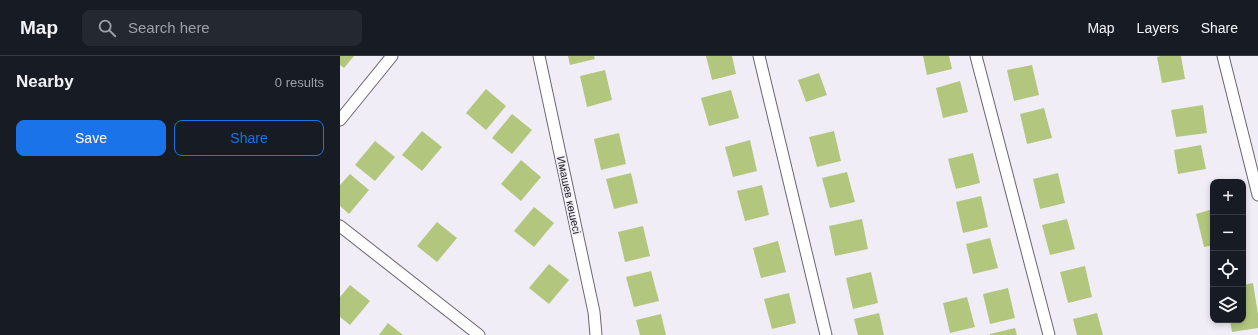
<!DOCTYPE html>
<html lang="en">
<head>
<meta charset="utf-8">
<style>
  :root { --surface:#171b24; --page:#242831; --text:#f1f3f6; --muted:#9ea1a6; --line:#363941; --accent:#1a73e8 }
  body { margin:0; font-family:Arial,sans-serif; background:var(--page); color:var(--text) }
  .controls { position:absolute; right:12px; bottom:12px; display:grid; overflow:hidden; border-radius:8px; box-shadow:0 2px 6px #0003 }
  .controls button { width:36px; height:36px; display:grid; place-items:center; padding:0; border:0; border-bottom:1px solid var(--line); background:var(--surface); color:var(--text); font:20px sans-serif }
  .list { margin:0; padding:0; list-style:none }
  h2 { display:flex; justify-content:space-between; align-items:center; height:52px; margin:0; padding:0 16px; font-size:17px }
  h2 small { font-size:13px; font-weight:400; color:var(--muted) }
  .actions { display:flex; gap:8px; padding:12px 16px }
  .actions a { flex:1; padding:9px 0; border:1px solid var(--accent); border-radius:8px; text-align:center; font-size:14px; color:var(--accent) }
  .actions .main { background:var(--accent); color:#fff }
  .icon { flex:none; width:22px; height:22px; fill:none; stroke:currentColor; stroke-width:2; stroke-linecap:round; stroke-linejoin:round }
  .map { position:relative; flex:none; width:918px; height:279px; overflow:hidden }
  header { display:flex; align-items:center; gap:24px; box-sizing:border-box; height:56px; padding:0 20px; background:var(--surface); border-bottom:1px solid var(--line) }
  header strong { font-size:19px }
  nav { display:flex; gap:22px; margin-inline-start:auto; font-size:14px }
  .search { width:280px; height:36px; background:var(--page); display:flex; align-items:center; gap:10px; box-sizing:border-box; padding:0 14px; border-radius:8px; color:var(--muted); font-size:15px }
  main { display:flex }
  aside { flex:1; background:var(--surface) }
  .map>svg:first-child { display:block }
  .building { fill:#b2c77d }
  .lines { fill:none; stroke-linecap:round; stroke-linejoin:round }
  .street-casing { stroke:#69656e; stroke-width:13 }
  .street { stroke:#fff; stroke-width:11 }
  .labels { text-anchor:middle; dominant-baseline:central; stroke-width:3; stroke-linejoin:round; paint-order:stroke }
  .street-label { font-size:11px; fill:#28262a; stroke:#f1edf7 }
</style>
</head>
<body>
<header>
<strong>Map</strong>
<div class="search"><svg class="icon" aria-label="search" viewBox="0 0 24 24"><circle cx="10" cy="10" r="6"/><path d="M15 15l6 6"/></svg>Search here</div>
<nav><a>Map</a><a>Layers</a><a>Share</a></nav>
</header>
<main>
<aside>
<h2>Nearby<small>0 results</small></h2>
<ul class="list">
</ul>
<div class="actions"><a class="main">Save</a><a>Share</a></div>
</aside>
<div class="map">
<svg width="918" height="279" viewBox="0 0 918 279">
  <rect width="100%" height="100%" fill="#f1edf7"/>
  <g class="building">
    <path d="M0,0h14l-10,12 -4,-3z"/>
    <path d="M228,0h26l1,3 -25,6z"/>
    <path d="M366,0h26l4,18 -24,6z"/>
    <path d="M583,0h26l3,13 -25,6z"/>
    <path d="M821,0h20l4,23 -23,4 -5,-26z"/>
    <path d="M692,9l7,30 -25,6 -7,-31z"/>
    <path d="M265,14l7,30 -25,7 -7,-31z"/>
    <path d="M479,17l8,22 -21,7 -8,-22z"/>
    <path d="M620,25l8,31 -25,6 -7,-30z"/>
    <path d="M146,33l20,17 -20,24 -20,-17z"/>
    <path d="M391,34l8,28 -30,8 -8,-28z"/>
    <path d="M863,49l4,28 -31,4 -5,-27z"/>
    <path d="M704,52l8,30 -25,6 -7,-30z"/>
    <path d="M172,58l20,16 -20,24 -20,-16z"/>
    <path d="M82,75l20,16 -20,24 -20,-16z"/>
    <path d="M494,75l7,30 -24,6 -8,-30z"/>
    <path d="M279,77l7,31 -25,6 -7,-31z"/>
    <path d="M410,84l7,31 -24,6 -8,-30z"/>
    <path d="M35,85l20,16 -20,24 -20,-16z"/>
    <path d="M861,89l5,24 -28,5 -4,-24z"/>
    <path d="M633,97l7,30 -24,6 -8,-30z"/>
    <path d="M181,104l20,17 -20,24 -20,-17z"/>
    <path d="M507,116l8,30 -25,6 -8,-30z"/>
    <path d="M291,117l7,30 -24,6 -8,-30z"/>
    <path d="M718,117l7,30 -25,6 -7,-30z"/>
    <path d="M10,118l19,16 -20,24 -9,-8v-21z"/>
    <path d="M422,129l7,30 -24,6 -8,-30z"/>
    <path d="M641,140l7,31 -25,6 -7,-31z"/>
    <path d="M194,151l20,16 -20,24 -20,-16z"/>
    <path d="M873,153v36l-9,2 -8,-33z"/>
    <path d="M522,163l6,30 -33,7 -6,-30z"/>
    <path d="M727,163l8,30 -25,6 -8,-30z"/>
    <path d="M97,166l20,16 -20,24 -20,-16z"/>
    <path d="M303,170l7,30 -25,6 -7,-30z"/>
    <path d="M650,182l8,30 -25,6 -7,-30z"/>
    <path d="M438,185l8,31 -25,6 -8,-30z"/>
    <path d="M209,208l20,16 -20,24 -20,-16z"/>
    <path d="M745,210l7,31 -24,6 -8,-31z"/>
    <path d="M311,215l8,30 -25,6 -8,-30z"/>
    <path d="M531,216l7,31 -25,6 -7,-31z"/>
    <path d="M913,227l5,31v14l-26,4 -2,-12h13v-35z"/>
    <path d="M10,229l20,16 -20,24 -10,-8v-20z"/>
    <path d="M668,232l7,30 -25,6 -7,-30z"/>
    <path d="M449,237l7,30 -24,6 -8,-30z"/>
    <path d="M627,241l8,30 -25,6 -7,-30z"/>
    <path d="M539,257l5,22h-26l-4,-16z"/>
    <path d="M757,257l6,22h-26l-4,-16z"/>
    <path d="M321,258l5,21h-26l-4,-15z"/>
    <path d="M48,267l15,12h-24z"/>
    <path d="M675,272l2,7h-27v-1z"/>
  </g>
  <g class="lines">
    <defs>
      <g id="street">
        <path d="M199,0l55,256 2,23"/>
        <path d="M419,0l67,279"/>
        <path d="M636,0l73,279"/>
        <path d="M883,0l35,139"/>
        <path d="M0,64l52,-64"/>
        <path d="M0,170l139,109"/>
      </g>
    </defs>
    <use href="#street" class="street-casing"/>
    <use href="#street" class="street"/>
  </g>
  <g class="labels">
    <g class="street-label">
      <text transform="translate(229 139) rotate(78)">Имашев көшесі</text>
    </g>
  </g>
</svg>
<div class="controls">
<button>+</button>
<button>−</button>
<button><svg class="icon" aria-label="locate" viewBox="0 0 24 24"><circle cx="12" cy="12" r="6"/><path d="M12 2v4M12 18v4M2 12h4M18 12h4"/></svg></button>
<button><svg class="icon" aria-label="layers" viewBox="0 0 24 24"><path d="M12 4l9 5-9 5-9-5zM3 14l9 5 9-5"/></svg></button>
</div>
</div>
</main>
</body>
</html>
